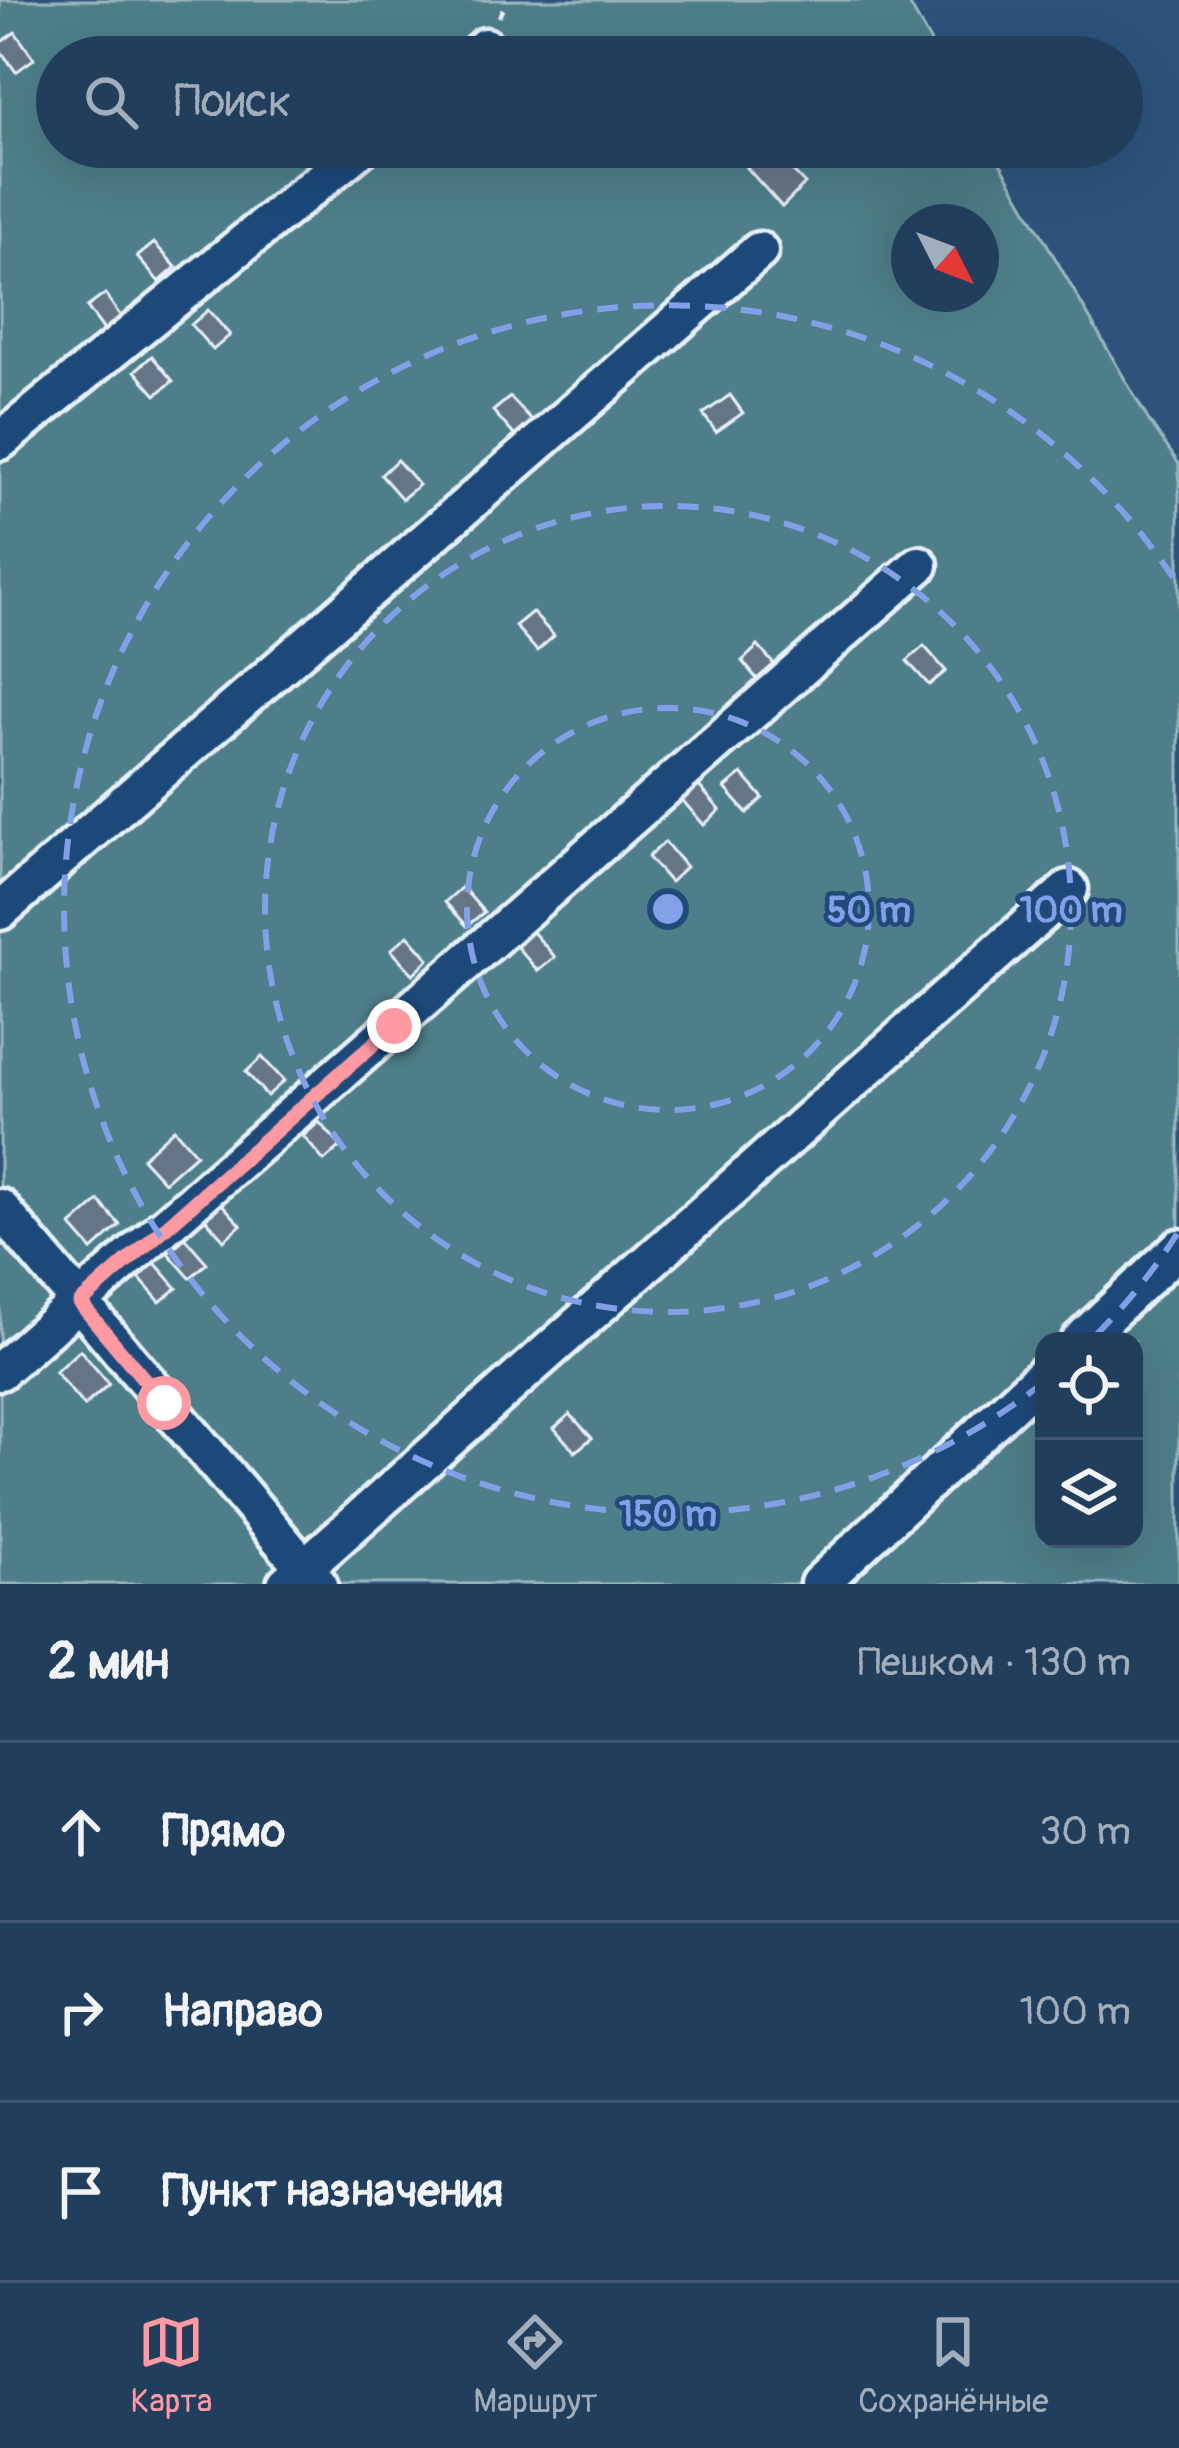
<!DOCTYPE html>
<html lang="ru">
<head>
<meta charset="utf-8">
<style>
  :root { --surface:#223e5d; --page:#2e4966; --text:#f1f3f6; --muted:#a2aebc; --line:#3f5772; --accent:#ff9aa2 }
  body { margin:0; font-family:Pangolin,sans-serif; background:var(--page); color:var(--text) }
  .controls { position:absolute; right:36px; bottom:36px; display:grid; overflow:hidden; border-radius:24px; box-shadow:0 12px 48px #0002 }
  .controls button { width:108px; height:108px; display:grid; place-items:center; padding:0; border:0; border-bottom:3px solid var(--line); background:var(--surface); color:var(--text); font:60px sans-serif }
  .compass { position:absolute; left:891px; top:204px; width:108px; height:108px; border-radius:50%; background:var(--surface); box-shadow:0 12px 48px #0002; rotate:132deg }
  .stop { position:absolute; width:36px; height:36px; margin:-27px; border:9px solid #ff9aa2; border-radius:50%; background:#fff }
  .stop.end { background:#ff9aa2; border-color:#fff; box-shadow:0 3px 12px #0008 }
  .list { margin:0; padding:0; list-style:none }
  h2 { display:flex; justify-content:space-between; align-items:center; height:156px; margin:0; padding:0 48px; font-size:51px }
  h2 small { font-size:39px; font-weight:400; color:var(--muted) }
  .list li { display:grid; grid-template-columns:78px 1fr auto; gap:36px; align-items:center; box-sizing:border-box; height:180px; padding:0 48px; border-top:3px solid var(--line) }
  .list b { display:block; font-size:45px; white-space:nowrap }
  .list em { font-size:39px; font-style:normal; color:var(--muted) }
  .icon { flex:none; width:66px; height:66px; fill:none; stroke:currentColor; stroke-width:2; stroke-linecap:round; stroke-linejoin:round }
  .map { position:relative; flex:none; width:1179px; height:1584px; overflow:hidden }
  .search { position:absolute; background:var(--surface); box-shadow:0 12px 48px #0002; left:36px; right:36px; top:36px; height:132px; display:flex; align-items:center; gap:30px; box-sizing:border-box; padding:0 42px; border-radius:66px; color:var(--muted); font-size:45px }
  .sheet { height:696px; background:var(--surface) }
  nav { display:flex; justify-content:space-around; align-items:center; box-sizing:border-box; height:168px; border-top:3px solid var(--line); background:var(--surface); font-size:33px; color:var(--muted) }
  nav a { display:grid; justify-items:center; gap:6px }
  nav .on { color:var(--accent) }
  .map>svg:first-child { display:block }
  .green { fill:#4e7e89; stroke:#9bb8c0; stroke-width:3; fill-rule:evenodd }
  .building { fill:#667586; stroke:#e8f1f8; stroke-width:3 }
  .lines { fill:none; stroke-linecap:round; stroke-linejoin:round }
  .minor-casing { stroke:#e8f1f8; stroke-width:45 }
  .path { stroke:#e8f1f8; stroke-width:4.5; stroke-dasharray:9 9; stroke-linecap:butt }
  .minor { stroke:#1f4a7a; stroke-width:36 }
  .route { stroke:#ff9aa2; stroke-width:15 }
  .ring { fill:none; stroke:#82a0e8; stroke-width:6; stroke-dasharray:21 15 }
  .centre { fill:#82a0e8; stroke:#1f4a7a; stroke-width:6 }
  .ring-label { font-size:36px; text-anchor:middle; font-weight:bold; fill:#82a0e8; stroke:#1f4a7a; stroke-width:9; stroke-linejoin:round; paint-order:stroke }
</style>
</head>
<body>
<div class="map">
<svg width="1179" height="1584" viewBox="0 0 1179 1584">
  <rect width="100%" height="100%" fill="#2d537c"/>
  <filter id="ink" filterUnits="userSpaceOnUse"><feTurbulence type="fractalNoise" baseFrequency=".00833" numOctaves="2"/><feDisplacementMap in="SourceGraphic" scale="24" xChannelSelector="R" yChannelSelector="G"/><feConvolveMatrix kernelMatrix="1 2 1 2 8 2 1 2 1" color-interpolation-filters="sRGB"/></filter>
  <g filter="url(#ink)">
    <path class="green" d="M0,0h907l32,57h-882v90h934l158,274 30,43v1120h-1179zM909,222h72v72h-72zM1044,1341h90v198h-90z"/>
    <g class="building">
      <path d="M15,32l19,27 -18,13 -16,-22v-7z"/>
      <path d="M769,147l36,37 -23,23 -35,-39z"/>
      <path d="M154,243l22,24 -17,15 -22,-25z"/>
      <path d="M105,294l19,27 -18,12 -19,-26z"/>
      <path d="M208,310l22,25 -17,15 -22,-25z"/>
      <path d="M152,356l21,25 -17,14 -21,-24z"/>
      <path d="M730,395l13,18 -27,19 -13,-18z"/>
      <path d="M510,397l22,24 -17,15 -22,-25z"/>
      <path d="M397,460l22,25 -17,14 -21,-24z"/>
      <path d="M532,612l22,24 -17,15 -22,-25z"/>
      <path d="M758,646l22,25 -17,15 -21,-25z"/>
      <path d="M924,646l22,25 -17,14 -22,-24z"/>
      <path d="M742,774l21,24 -16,15 -22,-25z"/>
      <path d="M699,786l21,24 -16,15 -22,-25z"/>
      <path d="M665,842l21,25 -16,15 -22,-25z"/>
      <path d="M462,887l22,25 -17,14 -22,-24z"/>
      <path d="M533,932l22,25 -17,14 -21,-24z"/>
      <path d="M408,935l21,24 -16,15 -22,-24z"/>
      <path d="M262,1057l22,24 -17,15 -21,-24z"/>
      <path d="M319,1122l22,24 -17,15 -21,-25z"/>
      <path d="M174,1129l22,25 -32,28 -22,-24z"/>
      <path d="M99,1201l21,24 -28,25 -21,-24z"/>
      <path d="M219,1201l22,24 -17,15 -21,-24z"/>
      <path d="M185,1238l22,25 -17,15 -22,-25z"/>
      <path d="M155,1263l22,25 -17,14 -21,-24z"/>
      <path d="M80,1350l29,34 -25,22 -29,-34z"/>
      <path d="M570,1414l22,24 -17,14 -21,-24z"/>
    </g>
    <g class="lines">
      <defs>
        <g id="minor">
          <path d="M473,57l12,-10"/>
          <path d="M0,441l362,-294"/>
          <path d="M0,911l759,-660"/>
          <path d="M0,1208l318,376"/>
          <path d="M1080,1341l99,-93"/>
          <path d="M0,1371l919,-806"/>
          <path d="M286,1584l783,-695"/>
          <path d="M819,1584l225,-210"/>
        </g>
      </defs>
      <use href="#minor" class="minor-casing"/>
      <path class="path" d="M499,17l7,-17"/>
      <use href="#minor" class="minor"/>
    </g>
  </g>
  <g class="lines" filter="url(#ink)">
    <path class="route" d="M164,1403l-84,-100 314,-277"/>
  </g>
  <g class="ring">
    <circle cx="668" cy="909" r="201"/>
    <circle cx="668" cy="909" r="403"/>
    <path d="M1177 1234A604 604 0 0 1 1091 1340M1044 1382A604 604 0 1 1 1177 584"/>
  </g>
  <circle cx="668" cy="909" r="18" class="centre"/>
  <g class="ring-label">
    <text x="869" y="922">50 m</text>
    <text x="1071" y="922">100 m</text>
    <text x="668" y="1526">150 m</text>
  </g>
</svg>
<div class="controls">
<button><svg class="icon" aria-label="locate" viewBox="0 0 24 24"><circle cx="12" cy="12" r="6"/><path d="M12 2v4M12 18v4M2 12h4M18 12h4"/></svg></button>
<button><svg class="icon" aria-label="layers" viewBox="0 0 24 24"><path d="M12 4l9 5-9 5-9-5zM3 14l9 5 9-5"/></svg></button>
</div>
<svg class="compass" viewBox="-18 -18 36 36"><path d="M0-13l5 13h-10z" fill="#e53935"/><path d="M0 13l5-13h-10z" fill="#a2aebc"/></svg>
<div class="stop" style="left:164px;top:1403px"></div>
<div class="stop end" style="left:394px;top:1026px"></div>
<div class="search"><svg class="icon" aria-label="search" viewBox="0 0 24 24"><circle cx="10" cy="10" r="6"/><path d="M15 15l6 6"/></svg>Поиск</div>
</div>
<section class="sheet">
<h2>2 мин<small>Пешком · 130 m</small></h2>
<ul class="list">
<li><svg class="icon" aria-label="ahead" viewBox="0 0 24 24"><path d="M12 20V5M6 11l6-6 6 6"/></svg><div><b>Прямо</b></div><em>30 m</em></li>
<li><svg class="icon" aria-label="right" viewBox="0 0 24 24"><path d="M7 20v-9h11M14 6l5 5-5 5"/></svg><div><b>Направо</b></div><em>100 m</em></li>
<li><svg class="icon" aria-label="arrive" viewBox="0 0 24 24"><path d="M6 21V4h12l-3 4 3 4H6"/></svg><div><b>Пункт назначения</b></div></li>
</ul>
</section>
<nav>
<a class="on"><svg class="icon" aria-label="map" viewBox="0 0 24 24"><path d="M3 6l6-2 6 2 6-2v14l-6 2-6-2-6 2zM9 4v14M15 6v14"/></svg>Карта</a>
<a><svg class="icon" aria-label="directions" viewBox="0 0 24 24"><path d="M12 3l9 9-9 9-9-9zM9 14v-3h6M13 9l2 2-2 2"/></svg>Маршрут</a>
<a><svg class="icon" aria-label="saved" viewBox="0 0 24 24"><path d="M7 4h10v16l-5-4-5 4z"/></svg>Сохранённые</a>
</nav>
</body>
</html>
